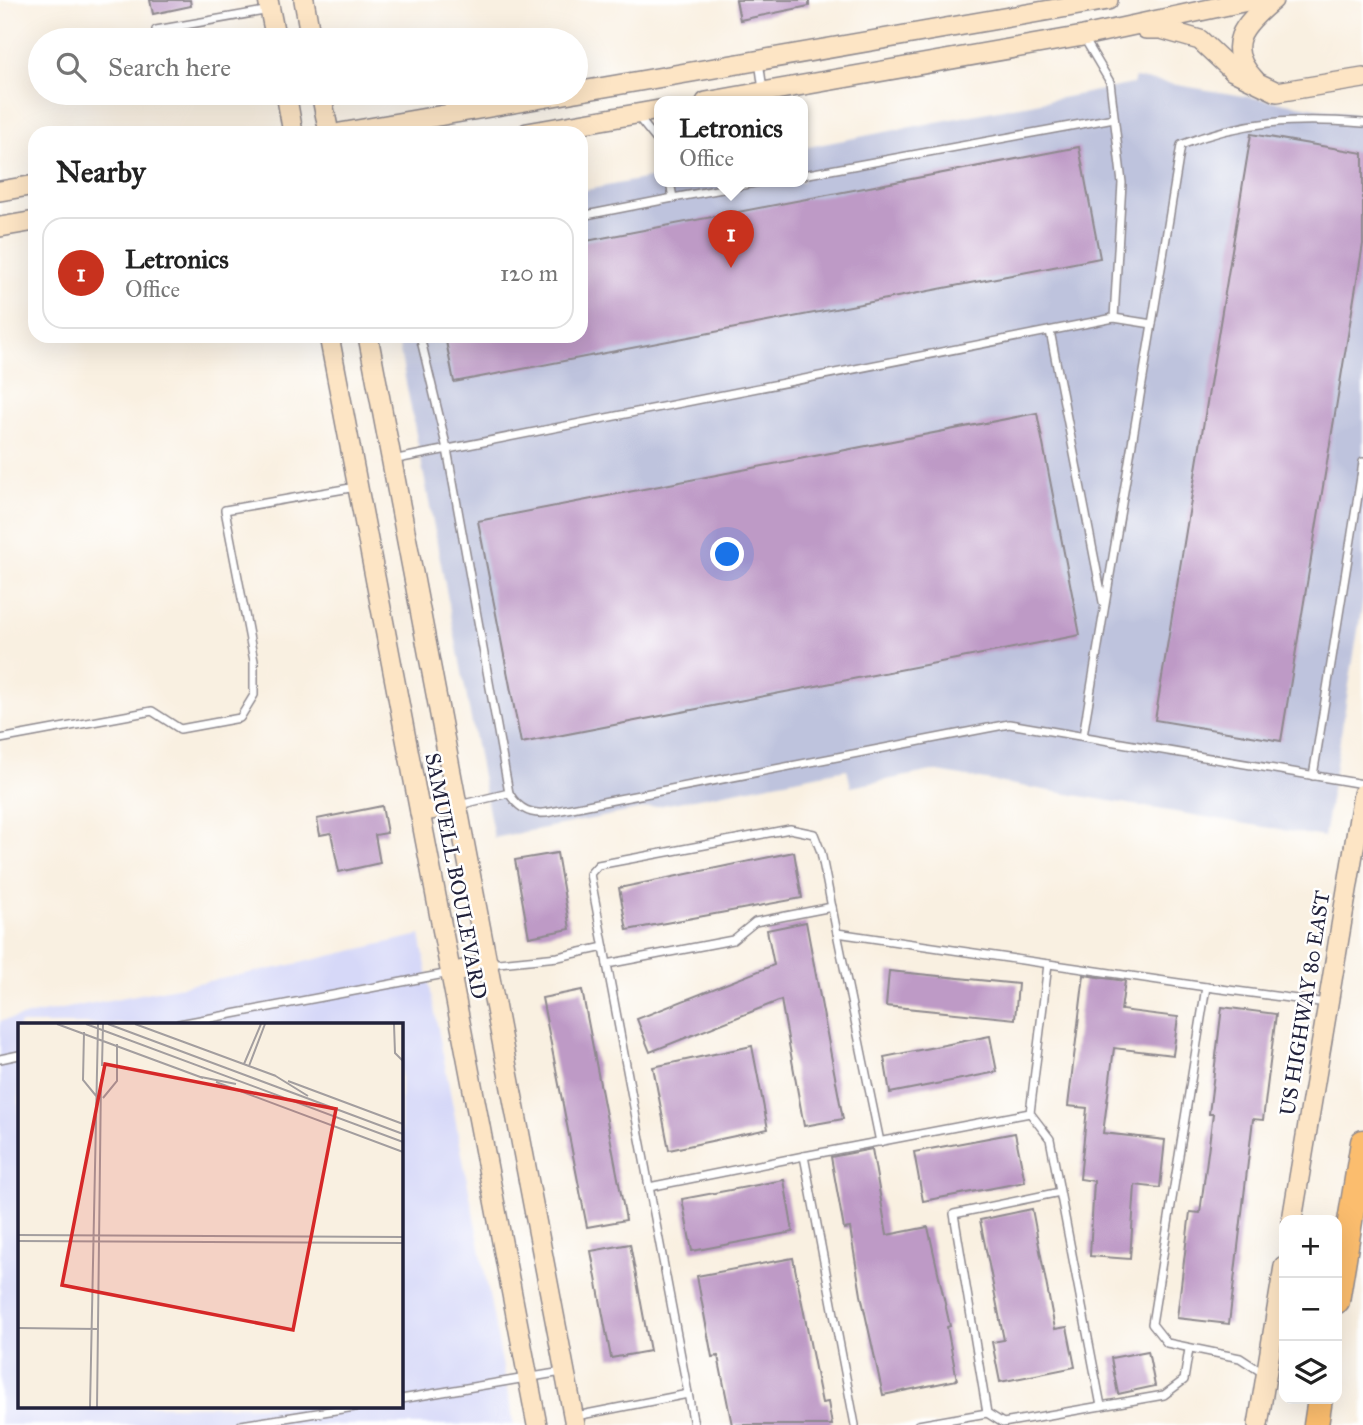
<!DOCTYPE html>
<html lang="en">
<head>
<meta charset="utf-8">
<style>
  :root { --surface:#fff; --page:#f2f2f2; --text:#222; --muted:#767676; --line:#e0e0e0; --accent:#c8321e }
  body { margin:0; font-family:"IM FELL Great Primer",serif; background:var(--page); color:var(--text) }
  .controls { position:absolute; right:21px; bottom:21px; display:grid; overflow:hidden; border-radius:14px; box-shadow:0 7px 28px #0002 }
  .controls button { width:63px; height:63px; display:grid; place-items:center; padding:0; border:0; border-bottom:2px solid var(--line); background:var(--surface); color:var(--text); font:35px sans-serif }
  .you { position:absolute; left:728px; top:555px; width:24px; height:24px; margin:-18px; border:5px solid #fff; border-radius:50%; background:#1a73e8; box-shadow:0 0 0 10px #1a73e833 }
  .badge { display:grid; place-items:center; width:46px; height:46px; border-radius:50%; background:var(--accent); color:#fff; font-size:23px; font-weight:700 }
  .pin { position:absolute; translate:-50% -58px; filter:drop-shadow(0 2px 4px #0008) }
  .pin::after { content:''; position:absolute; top:37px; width:24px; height:21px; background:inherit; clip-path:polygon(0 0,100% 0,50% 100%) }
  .popup { position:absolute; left:654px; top:96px; width:154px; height:91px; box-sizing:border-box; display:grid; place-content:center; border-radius:14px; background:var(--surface); filter:drop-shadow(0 2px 5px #0005); font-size:23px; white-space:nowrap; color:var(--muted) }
  .popup b { font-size:26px; color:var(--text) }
  .popup::after { content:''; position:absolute; left:50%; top:100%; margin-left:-14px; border:14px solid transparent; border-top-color:var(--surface) }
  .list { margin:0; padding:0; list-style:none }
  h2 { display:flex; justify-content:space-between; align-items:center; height:91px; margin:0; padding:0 28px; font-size:30px }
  h2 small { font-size:23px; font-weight:400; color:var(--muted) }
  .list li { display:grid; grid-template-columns:46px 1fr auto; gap:21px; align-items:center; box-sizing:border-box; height:112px; margin:0 14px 14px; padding:0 14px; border:2px solid var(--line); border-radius:21px }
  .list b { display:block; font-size:26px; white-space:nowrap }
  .list p { margin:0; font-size:23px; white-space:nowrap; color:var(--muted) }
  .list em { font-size:23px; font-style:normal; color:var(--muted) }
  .icon { flex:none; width:38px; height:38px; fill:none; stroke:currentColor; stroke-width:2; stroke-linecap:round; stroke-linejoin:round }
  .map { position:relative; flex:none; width:1363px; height:1425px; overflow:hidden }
  .search { position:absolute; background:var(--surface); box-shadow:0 7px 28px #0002; left:28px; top:28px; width:560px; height:77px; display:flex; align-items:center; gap:18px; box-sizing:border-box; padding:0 24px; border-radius:38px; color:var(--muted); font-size:26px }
  .panel { position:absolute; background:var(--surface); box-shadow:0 7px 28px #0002; left:28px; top:126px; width:560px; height:217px; border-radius:21px }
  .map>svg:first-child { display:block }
  .built { fill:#d6d8f8; fill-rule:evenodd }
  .industrial { fill:#bec3dd }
  .building { fill:#be9ac6 }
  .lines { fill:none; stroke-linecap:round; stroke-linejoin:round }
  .service-casing { stroke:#8e898e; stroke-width:10 }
  .secondary-casing { stroke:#8e898e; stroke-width:22 }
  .motorway-casing { stroke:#8e898e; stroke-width:27 }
  .service { stroke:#fff; stroke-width:7 }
  .secondary { stroke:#fde5c5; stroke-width:19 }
  .motorway { stroke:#fbbd6e; stroke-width:24 }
  .labels { text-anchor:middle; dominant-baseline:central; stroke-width:5; stroke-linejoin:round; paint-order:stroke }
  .street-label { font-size:21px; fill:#22223b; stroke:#fff }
  .inset-road { fill:none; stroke:#a39e9f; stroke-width:2 }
  .view { fill:#d62828; fill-opacity:0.15; stroke:#d62828; stroke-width:3.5 }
  .inset-edge { fill:none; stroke:#22223b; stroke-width:3.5 }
</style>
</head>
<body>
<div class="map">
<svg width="1363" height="1425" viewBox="0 0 1363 1425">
  <rect width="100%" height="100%" fill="#fff"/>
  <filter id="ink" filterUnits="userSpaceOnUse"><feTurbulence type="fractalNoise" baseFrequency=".0143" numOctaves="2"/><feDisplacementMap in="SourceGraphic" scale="14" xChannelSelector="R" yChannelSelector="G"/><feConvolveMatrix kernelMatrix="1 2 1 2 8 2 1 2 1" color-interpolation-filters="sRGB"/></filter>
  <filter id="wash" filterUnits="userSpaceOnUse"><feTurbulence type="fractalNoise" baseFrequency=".00686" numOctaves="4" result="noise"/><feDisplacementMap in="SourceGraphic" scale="28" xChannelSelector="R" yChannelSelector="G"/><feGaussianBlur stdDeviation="1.57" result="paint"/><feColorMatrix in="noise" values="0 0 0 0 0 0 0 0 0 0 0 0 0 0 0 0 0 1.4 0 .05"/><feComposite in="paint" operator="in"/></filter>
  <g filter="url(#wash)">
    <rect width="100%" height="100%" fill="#f9f0e1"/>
    <path class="built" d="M420,935l94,490h-514v-404l282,-54zM19,1024h382v382h-382z"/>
    <path class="industrial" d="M1135,78l228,38v484l-39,237 -392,-66 -81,16 -4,-18 -353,69 -97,-502h184v-145l78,-15v6h144v-34l330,-64z"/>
    <g id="blocks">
      <g class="building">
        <path d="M150,0h40l1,6 -38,8z"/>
        <path d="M736,0h73v6l-69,14z"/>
        <path d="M1251,134l112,19v91l-82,497 -126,-21z"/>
        <path d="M1079,147l21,111 -646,124 -9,-46h136v-94z"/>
        <path d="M1037,413l43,222 -559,108 -43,-222z"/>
        <path d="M382,806l5,27 -12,2 5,28 -41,9 -8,-39 -11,2 -3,-16z"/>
        <path d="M794,852l8,46 -175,32 -8,-42z"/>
        <path d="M557,853l13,76 -41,8 -14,-77z"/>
        <path d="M806,922l37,197 -39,7 -23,-126 -131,52 -13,-33 137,-54 -7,-35z"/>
        <path d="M889,971l129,13 -3,35 -129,-13z"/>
        <path d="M1084,975l41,6 -4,29 57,7 -5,38 -59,-7 -11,85 62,7 -5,48 -25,-3 -5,74 -40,-3 4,-75 -14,-2 7,-71 -19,-2z"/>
        <path d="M582,990l44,230 -39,7 -45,-229z"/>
        <path d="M1222,1007l54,7 -13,106 -10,-1 -24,205 -52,-6 13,-106 10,1 13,-99h-4z"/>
        <path d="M990,1036l7,36 -107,21 -6,-36z"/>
        <path d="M752,1046l16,83 -99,21 -16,-83z"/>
        <path d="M1015,1133l10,49 -102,19 -9,-49z"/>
        <path d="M872,1149l15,86 41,-8 22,99 -3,1 10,53 -74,15 -22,-100 -11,-67 -6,1 -13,-72z"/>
        <path d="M784,1180l9,52 -101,19 -10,-52z"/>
        <path d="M1032,1209l23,120 12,-2 8,40 -75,15 -8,-40 12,-2 -24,-120z"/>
        <path d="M630,1244l20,107 -39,7 -20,-107z"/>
        <path d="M793,1258l29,145 6,-1 4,23h-100l-14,-69 -6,1 -15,-81z"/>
        <path d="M1148,1351l7,35 -37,8 -7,-36z"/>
      </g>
    </g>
  </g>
  <g filter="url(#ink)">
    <use href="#blocks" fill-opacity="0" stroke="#8e898e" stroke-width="2"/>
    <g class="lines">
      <defs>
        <g id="service">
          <path d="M156,30l114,-20"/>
          <path d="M759,61l4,29"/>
          <path d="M638,117l21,26"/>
          <path d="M803,175l311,-57"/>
          <path d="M670,182l3,16 87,-16"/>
          <path d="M581,216l92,-18"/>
          <path d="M1152,324l29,-179c61,-25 117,-27 182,-22"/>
          <path d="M1050,331l53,271"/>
          <path d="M420,336l27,113 62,344c10,17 23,23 42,19l458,-88 354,60"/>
          <path d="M392,460l722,-142 8,-135 -12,-101 -26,-44"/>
          <path d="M1363,462l-2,15h2"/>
          <path d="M1083,736l69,-412 -38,-6"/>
          <path d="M0,739l152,-28 28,18 60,-11 14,-23v-34l-29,-151 131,-23"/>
          <path d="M1313,776l48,-299"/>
          <path d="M459,805l50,-12"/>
          <path d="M837,933l43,209"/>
          <path d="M489,964l69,-7 46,-10"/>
          <path d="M607,964l126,-24 22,-18 77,-15"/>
          <path d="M1206,987l121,16"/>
          <path d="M179,1024l271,-51"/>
          <path d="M0,1059l19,-4"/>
          <path d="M1030,1113l20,26 51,267 -98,17 -16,-10 -33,-199 106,-22"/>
          <path d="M649,1187l155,-31"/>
          <path d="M401,1399l161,-27"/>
          <path d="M1101,1406l63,-11 20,-15 5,-31"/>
          <path d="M576,1416l112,-22"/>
          <path d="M241,1425l120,-19"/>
          <path d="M694,1425l-104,-551 8,-9 192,-36 24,5 7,18 16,81 369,54 -54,337 15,19 73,15 23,15"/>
          <path d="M855,1425l-51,-269 226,-43 18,-149"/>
          <path d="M918,1425l69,-12"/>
        </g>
        <g id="secondary">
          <path d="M268,0l8,40"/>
          <path d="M304,0l7,40"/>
          <path d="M1146,29h15l39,11 33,31 44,21 86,-14"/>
          <path d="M1255,80c-33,-34 -11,-56 18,-80"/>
          <path d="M576,92l532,-92"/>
          <path d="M286,93l7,40"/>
          <path d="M321,93l8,40"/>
          <path d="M706,102l377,-66 169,-36"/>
          <path d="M340,133l231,-40"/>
          <path d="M527,133l132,-23"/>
          <path d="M0,191l35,-6"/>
          <path d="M0,227l35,-6"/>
          <path d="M329,336l208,1089"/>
          <path d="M368,336l207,1089"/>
          <path d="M420,812l37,-7"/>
          <path d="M451,973l38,-9"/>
          <path d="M1292,1220l71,-426"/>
          <path d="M1258,1425l26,-159"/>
        </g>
        <g id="motorway">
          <path d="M1337,1301l26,-159"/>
          <path d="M1316,1425l4,-26"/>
        </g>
      </defs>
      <use href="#service" class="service-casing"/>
      <use href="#secondary" class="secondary-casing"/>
      <use href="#motorway" class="motorway-casing"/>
      <use href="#service" class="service"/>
      <use href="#secondary" class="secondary"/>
      <use href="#motorway" class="motorway"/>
    </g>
  </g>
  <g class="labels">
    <g class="street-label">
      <text transform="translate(456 876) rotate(79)">SAMUELL BOULEVARD</text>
      <text transform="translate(1305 1003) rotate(-81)">US HIGHWAY 80 EAST</text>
    </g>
  </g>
  <g transform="translate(18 1023)">
    <rect width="385" height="385" fill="#f9f0e1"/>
    <path class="inset-road" d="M39,1l146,54M68,1l317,118M90,1l295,110M117,1l141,52M376,1l1,29 8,8M66,9l-1,48 14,17M226,41l17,-40M84,43l1,-42M231,43l16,-42M256,52l34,21M183,54l35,7M270,58l115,43M198,59l187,70M85,75l14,-17v-37M0,212l385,2M0,218l385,2M0,305l80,1M72,384l8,-383M79,384l4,-328"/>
    <path class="view" d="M87,41l231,45 -43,221 -231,-45z"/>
    <rect width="385" height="385" class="inset-edge"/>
  </g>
</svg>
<div class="controls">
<button>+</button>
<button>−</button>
<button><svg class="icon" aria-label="layers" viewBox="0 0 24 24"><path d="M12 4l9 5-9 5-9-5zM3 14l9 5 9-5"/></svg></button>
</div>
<div class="you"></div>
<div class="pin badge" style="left:731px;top:268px">1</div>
<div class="popup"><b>Letronics</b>Office</div>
<div class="search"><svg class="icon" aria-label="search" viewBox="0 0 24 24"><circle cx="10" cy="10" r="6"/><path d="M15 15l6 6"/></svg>Search here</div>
<section class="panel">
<h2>Nearby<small></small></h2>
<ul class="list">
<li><span class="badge">1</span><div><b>Letronics</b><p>Office</p></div><em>120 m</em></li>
</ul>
</section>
</div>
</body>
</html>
